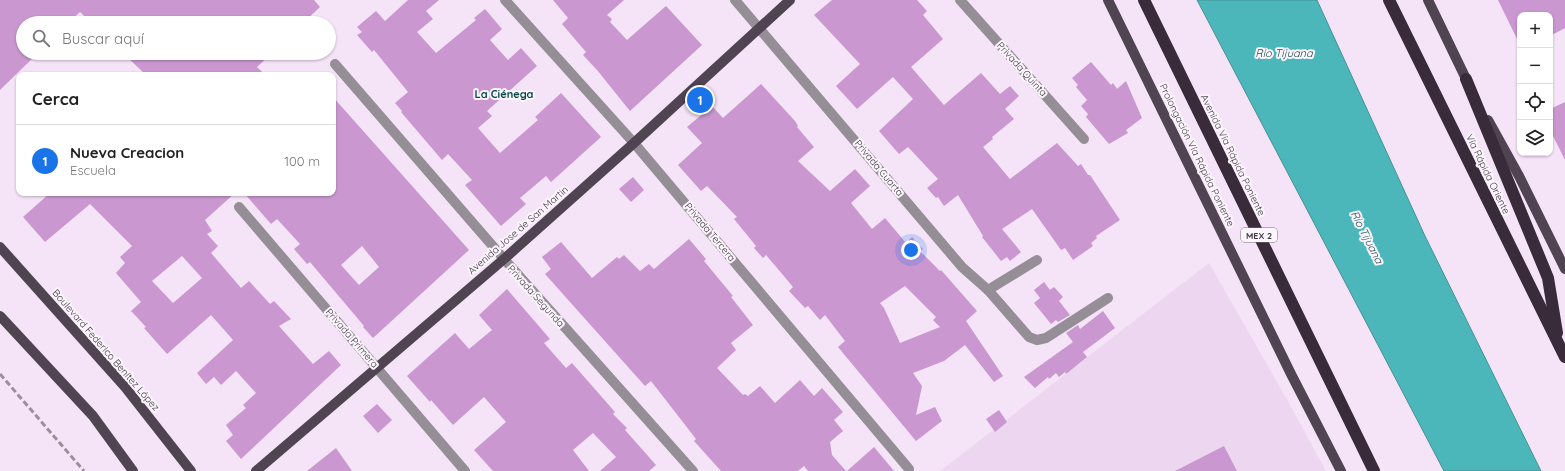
<!DOCTYPE html>
<html lang="es">
<head>
<meta charset="utf-8">
<style>
  :root { --surface:#fff; --page:#f2f2f2; --text:#222; --muted:#767676; --line:#e0e0e0; --accent:#1a73e8 }
  body { margin:0; font-family:Quicksand,sans-serif; background:var(--page); color:var(--text) }
  .controls { position:absolute; right:12px; top:12px; display:grid; overflow:hidden; border-radius:8px; box-shadow:0 1px 3px #0004 }
  .controls button { width:36px; height:36px; display:grid; place-items:center; padding:0; border:0; border-bottom:1px solid var(--line); background:var(--surface); color:var(--text); font:20px sans-serif }
  .you { position:absolute; left:911px; top:250px; width:14px; height:14px; margin:-10px; border:3px solid #fff; border-radius:50%; background:#1a73e8; box-shadow:0 0 0 6px #1a73e833 }
  .badge { display:grid; place-items:center; width:26px; height:26px; border-radius:50%; background:var(--accent); color:#fff; font-size:13px; font-weight:700 }
  .pin { position:absolute; translate:-50% -50%; border:2px solid #fff; box-shadow:0 1px 4px #0006 }
  .list { margin:0; padding:0; list-style:none }
  h2 { display:flex; justify-content:space-between; align-items:center; height:52px; margin:0; padding:0 16px; font-size:17px }
  h2 small { font-size:13px; font-weight:400; color:var(--muted) }
  .list li { display:grid; grid-template-columns:26px 1fr auto; gap:12px; align-items:center; box-sizing:border-box; height:72px; padding:0 16px; border-top:1px solid var(--line) }
  .list b { display:block; font-size:15px; white-space:nowrap }
  .list p { margin:0; font-size:13px; white-space:nowrap; color:var(--muted) }
  .list em { font-size:13px; font-style:normal; color:var(--muted) }
  .icon { flex:none; width:22px; height:22px; fill:none; stroke:currentColor; stroke-width:2; stroke-linecap:round; stroke-linejoin:round }
  .map { position:relative; flex:none; width:1565px; height:471px; overflow:hidden }
  .search { position:absolute; background:var(--surface); box-shadow:0 1px 3px #0004; left:16px; top:16px; width:320px; height:44px; display:flex; align-items:center; gap:10px; box-sizing:border-box; padding:0 14px; border-radius:22px; color:var(--muted); font-size:15px }
  .panel { position:absolute; background:var(--surface); box-shadow:0 1px 3px #0004; left:16px; top:72px; width:320px; height:124px; border-radius:8px }
  .map>svg:first-child { display:block }
  .built { fill:#edd6ef }
  .water { fill:#4bb7ba; stroke:#479195 }
  .building { fill:#ca97d0; fill-rule:evenodd }
  .lines { fill:none; stroke-linecap:round; stroke-linejoin:round }
  .minor { stroke:#958e96; stroke-width:10 }
  .major { stroke:#504452; stroke-width:10 }
  .highway { stroke:#392b3a; stroke-width:12 }
  .rail { stroke:#9b8f9c; stroke-width:3; stroke-dasharray:6 3; stroke-linecap:butt }
  .labels { text-anchor:middle; dominant-baseline:central; stroke-width:4; stroke-linejoin:round; paint-order:stroke }
  .shield { fill:#fcf5fd; stroke:#787179; stroke-width:1 }
  .shield-label { font-size:9px; font-weight:bold; fill:#3f3840 }
  .street-label { font-size:10px; fill:#3f3840; stroke:#fcf5fd }
  .water-label { font-size:11px; font-style:italic; fill:#1b4b4c; stroke:#fcf5fd }
  .neighbourhood-label { font-size:11px; font-weight:bold; fill:#044849; stroke:#fcf5fd }
</style>
</head>
<body>
<div class="map">
<svg width="1565" height="471" viewBox="0 0 1565 471">
  <rect width="100%" height="100%" fill="#f5e4f7"/>
  <path class="built" d="M1209,263l81,142 36,66h-386z"/>
  <path class="water" d="M1197,0h120l108,236 116,235h-97z"/>
  <g class="building">
    <path d="M0,0h314l6,7 -17,16h-211l-12,-11 -12,11h-45v30h15l-38,37z"/>
    <path d="M408,0h31l-13,11 7,8 -16,13 19,21 40,-33 -2,-2 11,-9 17,20 -12,11 18,20 13,-12 16,18 -50,45 5,5 -14,12 22,25 38,-33 -3,-3 26,-24 40,44 -50,45 -5,-6 -26,22 6,6 -25,22 -36,-41 7,-5 -24,-26 -6,6 -41,-48 1,-1 -7,-8 13,-11 -34,-42 -2,2 -15,-17 5,-3 -5,-5 19,-16 9,10z"/>
    <path d="M553,0h71l-17,15 5,4 -2,3 17,18 39,-34 36,39 -72,66 -33,-41 -14,-15 3,-3 -24,-28 6,-6z"/>
    <path d="M832,0h85l10,11 -4,4 20,24 -32,28 33,38 37,-32 19,21 10,-8 9,10 -14,13 9,10 -22,18 1,2 -10,8 27,32 47,-36 21,23 3,-2 7,11h2l30,45 -24,16 1,2 -6,5 2,3 -20,14 -8,-12 -4,2 -29,-41 -30,20 19,23 -11,9 -3,-4 -6,4 -19,-24 1,-1 -25,-41 -14,11 -6,-9 -2,1 -9,-10 11,-9 -30,-32 -9,7 -20,-23 34,-32 -20,-22 -36,32 -21,-23 24,-22 -46,-49z"/>
    <path d="M1498,0h67v28l-15,8v-21h-30v30z"/>
    <path d="M123,53h149l-15,14 8,8h-119z"/>
    <path d="M1091,62l20,23 2,-2 4,6 9,-8 16,37 -16,12 2,3 -19,11 -23,-27 2,-3 -7,-8 6,-6 -11,-13 2,-2 -6,-7z"/>
    <path d="M761,84l34,37 3,5 -1,1 17,20 -16,14 32,30 25,-22 15,17 -19,17 21,26 13,-11 21,25 6,-6 11,12 -3,2 20,20 1,-1 36,41 -11,10 37,55 -9,6 -29,-37 -21,16 -31,12 9,13 -6,29 19,-8 7,14 -26,20 -78,-94 7,-6 -20,-26 -5,5 -12,-14 -3,2 -16,-17 4,-4 -10,-12 -17,-20 -3,3 -9,-10 2,-2 -22,-27 3,-2 -30,-31 -6,5 -23,-26 24,-22 -15,-16 25,-21 11,12zM905,286l31,31 -3,3 7,7 -40,16 -16,-35 -4,-5z"/>
    <path d="M333,97l136,153 -96,88 -10,-11 1,-1 -54,-64 -3,2 -13,-15 6,-5 -23,-25 -6,5 -27,-31h89zM362,246l17,21 -20,18 -18,-20z"/>
    <path d="M1565,102v58l-15,-30v-21z"/>
    <path d="M633,177l11,13 -13,12 -12,-13z"/>
    <path d="M50,193h185l-30,27 7,11 -5,3 11,12 -7,7 30,35 8,-7 21,23 4,-3 17,18 -12,7 34,38 16,-13 12,14 -100,94 -15,-18 7,-6 -7,-10 20,-17 -3,-3 13,-12 -20,-22 -15,14 -7,-8 -8,7 -9,-11 36,-33 -22,-25 -44,39 -23,-26 2,-1 -15,-16 10,-9 -25,-29 9,-10 -5,-6 12,-11 -42,-42 -45,38 -22,-25zM182,256l20,22 -29,25 -21,-22z"/>
    <path d="M689,239l17,20 -2,2 29,35 -2,1 22,28 -22,18 5,7 -19,18 26,27 2,-1 3,2 12,-10 15,17 25,-23 14,16 8,-8 21,24 -9,8 9,11 -13,11 2,13 14,16h-38l-4,-5 -6,5h-77l-27,-30 2,-2 -45,-58 -6,5 -100,-112 6,-5 -9,-12 19,-15 31,36 25,-21 2,2 5,-4 16,16 9,-7 5,5z"/>
    <path d="M1044,282l6,8 4,-3 9,10 -4,4 11,14 -12,7 -2,-2 -5,4 -17,-21 6,-5 -6,-8z"/>
    <path d="M507,289l43,50 -6,4 22,25 6,-5 43,49 -2,2 14,14 -2,2 31,35 -7,6h-49l16,-14 -23,-24 -20,17 16,21h-96l-19,-21 32,-28 -22,-25 -31,28 -22,-25 -1,2 -23,-26 48,-43 14,16 23,-19 -13,-15z"/>
    <path d="M1103,311l12,17 -32,24 4,5 -21,17 -1,-2 -6,5 -3,-4 -7,6 -1,-2 -13,11 -11,-11 49,-35 -7,-9 12,-8 2,4z"/>
    <path d="M377,404l15,16 -14,13 -15,-17z"/>
    <path d="M999,410l8,12 -12,10 -9,-13z"/>
    <path d="M1224,446l13,25h-62z"/>
    <path d="M874,447l20,24h-47z"/>
    <path d="M336,448l16,23h-45z"/>
  </g>
  <g class="lines">
    <g class="minor">
      <path d="M505,0l129,143 275,326"/>
      <path d="M735,0l227,267 26,23 49,-30"/>
      <path d="M960,0l124,139"/>
      <path d="M335,64l169,195 189,212"/>
      <path d="M239,207l226,264"/>
      <path d="M988,290l41,47 8,3 9,-2 62,-40"/>
    </g>
    <g class="major">
      <path d="M1108,0l183,374 50,97"/>
      <path d="M1428,0l41,85"/>
      <path d="M1488,120l31,56 46,93"/>
      <path d="M0,247l125,140 66,84"/>
      <path d="M0,316l93,100 40,55"/>
      <path d="M256,471l248,-212 130,-116 156,-143"/>
    </g>
    <g class="highway">
      <path d="M1144,0l230,471"/>
      <path d="M1389,0l176,357"/>
      <path d="M1466,79l82,199 9,55"/>
    </g>
    <path class="rail" d="M0,374l84,97"/>
  </g>
  <g class="labels">
    <rect class="shield" x="1241" y="228" width="36" height="14" rx="3"/>
    <g class="shield-label">
      <text x="1259" y="235">MEX 2</text>
    </g>
    <g class="street-label">
      <text transform="translate(1022 69) rotate(48)">Privada Quinta</text>
      <text transform="translate(1197 155) rotate(64)">Prolongación Vía Rápida Poniente</text>
      <text transform="translate(1233 155) rotate(64)">Avenida Vía Rápida Poniente</text>
      <text transform="translate(879 168) rotate(50)">Privada Cuarta</text>
      <text transform="translate(1488 174) rotate(64)">Vía Rápida Oriente</text>
      <text transform="translate(518 230) rotate(-41)">Avenida Jose de San Martin</text>
      <text transform="translate(710 232) rotate(50)">Privada Tercera</text>
      <text transform="translate(536 296) rotate(48)">Privada Segunda</text>
      <text transform="translate(352 338) rotate(49)">Privada Primera</text>
      <text transform="translate(106 350) rotate(49)">Boulevard Federico Benítez López</text>
    </g>
    <g class="water-label">
      <text x="1284" y="53">Rio Tijuana</text>
      <text transform="translate(1367 237) rotate(63)">Río Tijuana</text>
    </g>
    <g class="neighbourhood-label">
      <text x="504" y="94">La Ciénega</text>
    </g>
  </g>
</svg>
<div class="controls">
<button>+</button>
<button>−</button>
<button><svg class="icon" aria-label="locate" viewBox="0 0 24 24"><circle cx="12" cy="12" r="6"/><path d="M12 2v4M12 18v4M2 12h4M18 12h4"/></svg></button>
<button><svg class="icon" aria-label="layers" viewBox="0 0 24 24"><path d="M12 4l9 5-9 5-9-5zM3 14l9 5 9-5"/></svg></button>
</div>
<div class="you"></div>
<div class="pin badge" style="left:700px;top:100px">1</div>
<div class="search"><svg class="icon" aria-label="search" viewBox="0 0 24 24"><circle cx="10" cy="10" r="6"/><path d="M15 15l6 6"/></svg>Buscar aquí</div>
<section class="panel">
<h2>Cerca<small></small></h2>
<ul class="list">
<li><span class="badge">1</span><div><b>Nueva Creacion</b><p>Escuela</p></div><em>100 m</em></li>
</ul>
</section>
</div>
</body>
</html>
